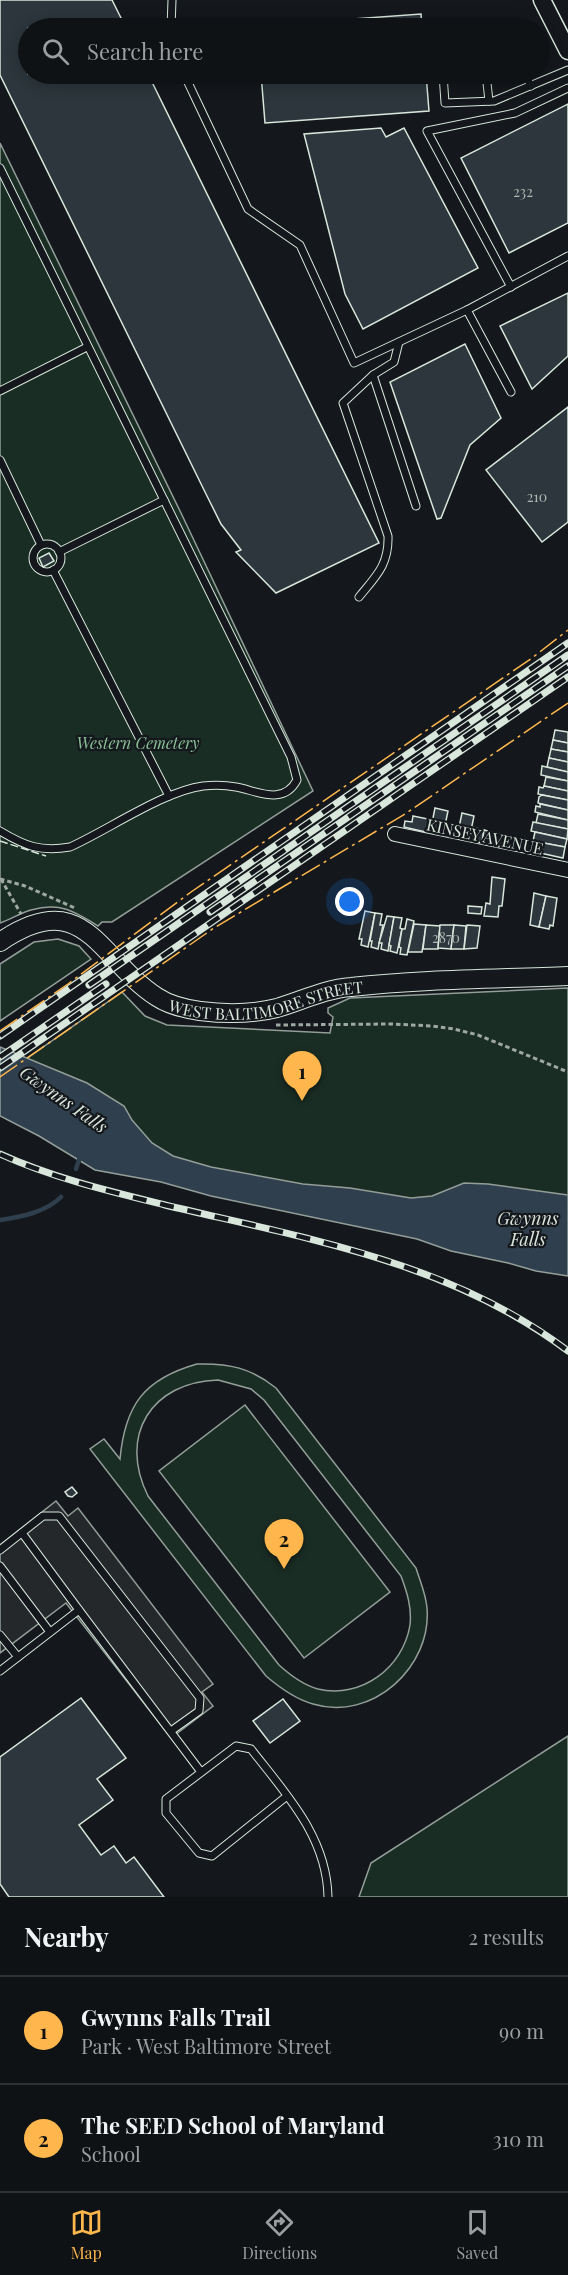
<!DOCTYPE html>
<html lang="en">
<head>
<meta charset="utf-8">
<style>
  :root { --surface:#0f1215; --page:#1d2022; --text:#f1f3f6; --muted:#9b9ea0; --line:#2f3234; --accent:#ffb74d }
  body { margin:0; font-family:"Playfair Display",serif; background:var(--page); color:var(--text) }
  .you { position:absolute; left:350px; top:902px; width:21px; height:21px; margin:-15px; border:4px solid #fff; border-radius:50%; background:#1a73e8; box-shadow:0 0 0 9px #1a73e833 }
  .badge { display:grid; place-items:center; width:39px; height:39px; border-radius:50%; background:var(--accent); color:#111; font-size:20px; font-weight:700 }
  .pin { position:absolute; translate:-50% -50px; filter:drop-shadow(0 2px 3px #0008) }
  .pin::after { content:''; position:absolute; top:32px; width:21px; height:18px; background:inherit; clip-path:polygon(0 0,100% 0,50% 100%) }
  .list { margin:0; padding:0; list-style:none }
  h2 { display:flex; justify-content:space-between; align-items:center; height:78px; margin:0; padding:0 24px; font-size:26px }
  h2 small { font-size:20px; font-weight:400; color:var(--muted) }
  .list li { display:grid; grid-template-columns:39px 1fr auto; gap:18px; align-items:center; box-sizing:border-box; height:108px; padding:0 24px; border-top:2px solid var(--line) }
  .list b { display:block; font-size:22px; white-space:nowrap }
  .list p { margin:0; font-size:20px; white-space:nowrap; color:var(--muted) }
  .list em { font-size:20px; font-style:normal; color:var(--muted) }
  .icon { flex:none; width:33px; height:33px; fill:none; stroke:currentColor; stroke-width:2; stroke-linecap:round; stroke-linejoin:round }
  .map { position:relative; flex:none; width:568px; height:1897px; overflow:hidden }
  .search { position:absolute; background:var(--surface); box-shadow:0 3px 15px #0003; left:18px; right:18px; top:18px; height:66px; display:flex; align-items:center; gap:15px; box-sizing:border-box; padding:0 21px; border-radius:33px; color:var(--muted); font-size:22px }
  .sheet { height:294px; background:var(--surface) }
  nav { display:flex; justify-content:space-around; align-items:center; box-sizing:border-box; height:84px; border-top:2px solid var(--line); background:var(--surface); font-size:16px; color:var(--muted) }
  nav a { display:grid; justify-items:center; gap:3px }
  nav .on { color:var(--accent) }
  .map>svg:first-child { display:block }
  .green { fill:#1a2d24; stroke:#939e99; stroke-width:1.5; fill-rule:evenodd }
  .parking { fill:#24282b; stroke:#939e99; stroke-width:1.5 }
  .water { fill:#2f3f4d; stroke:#939e99; stroke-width:1.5 }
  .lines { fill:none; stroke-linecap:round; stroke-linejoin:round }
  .stream { stroke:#2f3f4d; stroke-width:4.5 }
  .building { fill:#2c363c; stroke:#d8e6dc; stroke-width:1.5 }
  .service-casing { stroke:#d8e6dc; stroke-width:9 }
  .minor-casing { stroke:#d8e6dc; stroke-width:16 }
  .tertiary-casing { stroke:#d8e6dc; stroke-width:19 }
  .secondary-casing { stroke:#d8e6dc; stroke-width:20 }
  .path { stroke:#9da8a2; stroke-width:3; stroke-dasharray:4.5 3; stroke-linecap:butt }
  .service { stroke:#14181c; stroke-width:7 }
  .minor { stroke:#14181c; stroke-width:14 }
  .tertiary { stroke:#14181c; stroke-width:16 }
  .secondary { stroke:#14181c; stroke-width:18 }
  .rail-casing { stroke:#d8e6dc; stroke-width:7 }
  .rail { stroke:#14181c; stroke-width:4.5; stroke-dasharray:14; stroke-linecap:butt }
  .fence { stroke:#d8e6dc; stroke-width:1.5; stroke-dasharray:8 3; stroke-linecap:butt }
  .power { stroke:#ffb74d; stroke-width:1.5; stroke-dasharray:21 4.5 3 4.5; stroke-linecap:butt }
  .labels { text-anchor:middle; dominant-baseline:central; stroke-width:4.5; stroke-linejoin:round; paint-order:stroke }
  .number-label { font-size:14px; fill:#adbab4 }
  .park-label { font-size:16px; font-style:italic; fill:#8ac095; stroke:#14181c }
  .street-label { font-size:16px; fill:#d8e6dc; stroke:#14181c }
  .water-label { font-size:18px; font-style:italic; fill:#d8e6dc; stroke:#14181c }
</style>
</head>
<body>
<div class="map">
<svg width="568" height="1897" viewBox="0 0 568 1897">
  <rect width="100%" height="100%" fill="#14181c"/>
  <g class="green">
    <path d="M0,143l181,370 132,278 -201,131h-10l-4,4c-24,-15 -38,-24 -67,-16 -11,3 -21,10 -31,13z"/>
    <path d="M58,939l21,7 12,13 -91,62v-57l34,-22z"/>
    <path d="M568,988v220l-162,8 -197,-35 -206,-106 119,-83 23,24 22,9 163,8 3,-16 -5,-4v-5l22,-10z"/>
    <path d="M197,1364c32,-1 54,4 79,24l140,180c4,13 10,26 11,40 5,59 -55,114 -114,96 -18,-5 -33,-16 -47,-28l-176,-227 14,-10 16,20c5,-54 24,-80 77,-95zM218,1380l33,9 13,11 137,176c6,16 11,32 9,49 -7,43 -49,74 -92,64 -15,-4 -28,-14 -39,-24l-131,-169c-30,-60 3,-114 70,-116z"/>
    <path d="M245,1405l145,187 -86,66 -145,-187z"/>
    <path d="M568,1736v161h-209l12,-34z"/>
  </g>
  <path class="parking" d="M56,1501l12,15 10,-8 135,176 -11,8 11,14 -42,32 -105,-135 -66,50v-108z"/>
  <path class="water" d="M0,1047l87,36 37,23 8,14 20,23 21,13 38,11 92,17 47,4 61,10 21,-2 32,-13 24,1 80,11v81l-32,-5 -28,-8 -57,-12 -34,-12 -206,-43 -50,-14 -66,-12 -56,-34 -39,-20z"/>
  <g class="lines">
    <g class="stream">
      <path d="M76,1169l4,-12"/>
      <path d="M0,1220c21,-3 46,-8 61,-23"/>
    </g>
  </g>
  <g class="building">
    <path d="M0,0h112l14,28h-98v46h120l231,469 -103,50 -40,-41 5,-2 -20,-26 -15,-30 -206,-419z"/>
    <path d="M421,14l1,14h-165v-2z"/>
    <path d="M261,74h165l3,37 -164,12z"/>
    <path d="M568,104v119l-59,30 -48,-95z"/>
    <path d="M381,128l5,9 18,-9 74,140 -115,61 -18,-35 -41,-160z"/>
    <path d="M568,293v63l-36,33 -32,-63z"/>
    <path d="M465,344l36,74 -31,27 -29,73 -4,1 -47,-137z"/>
    <path d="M568,407v115l-26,20 -56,-72z"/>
    <path d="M49,553l5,8 -11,6 -4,-9z"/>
    <path d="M555,730l13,2v11l-15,-3z"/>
    <path d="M553,740l15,3v9l-17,-3z"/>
    <path d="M551,749l17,3v10l-19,-4z"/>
    <path d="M549,758l19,4v10l-21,-5z"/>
    <path d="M542,766l26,6v9l-27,-6z"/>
    <path d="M546,777l22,4v10l-24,-5z"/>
    <path d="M544,786l24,5v9l-30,-6 1,-7 4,1z"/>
    <path d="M542,795l26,5v10l-30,-7 1,-6z"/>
    <path d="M540,804l28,6v10l-33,-8 1,-6 4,1z"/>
    <path d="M435,808l13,3 -5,24 -13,-2z"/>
    <path d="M462,813l12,3 -5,24 -12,-3z"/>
    <path d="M538,814l30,6v9l-32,-6z"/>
    <path d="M413,816l20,4 -3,13 -26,-6 1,-6 7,1z"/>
    <path d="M533,822l35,7 -1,10 -36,-8z"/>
    <path d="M472,827l12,3 -2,13 -13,-3z"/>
    <path d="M484,830l12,3 -2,12 -12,-2z"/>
    <path d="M535,832l32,7 -2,8 -32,-6z"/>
    <path d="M496,833l13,2 -3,13 -12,-3z"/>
    <path d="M533,841l32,6 -2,11 -32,-7z"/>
    <path d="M492,877l13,2 -3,27h-3l-1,11 -14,-1 2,-13 4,1z"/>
    <path d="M534,893l12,3 -7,31 -9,-2z"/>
    <path d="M546,896l11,2 -4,28 -3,-1 -1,4 -10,-2z"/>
    <path d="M468,906l14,1 -1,7 -13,-1z"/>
    <path d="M365,911l10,2 -7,34 -7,-2 1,-6h-3z"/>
    <path d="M375,913l7,1 -2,11h3l-5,24 -7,-2 1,-6h-2z"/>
    <path d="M387,916l7,1 -6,34 -7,-2 1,-6h-3z"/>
    <path d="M394,917l8,1 -2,10 2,1 -5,24 -7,-2 1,-5 -2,-1z"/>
    <path d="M407,919l7,2 -7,34 -7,-1 1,-6 -2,-1 3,-18h3z"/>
    <path d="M414,924l12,1 -4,27h-14z"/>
    <path d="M426,925l14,1 -2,23h-15z"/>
    <path d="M440,925h14l-3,24 -13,-1z"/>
    <path d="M454,925l12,1 -2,23h-13z"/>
    <path d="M467,925l13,1 -3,22 -13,1z"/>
    <path d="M72,1487l5,6 -5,4 -4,-1 -3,-4z"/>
    <path d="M81,1698l45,60 -29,21 16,21 -34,25 22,30 13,-9 12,17 8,-6 30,40h-155l-9,-13v-127z"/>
    <path d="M283,1699l17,22 -30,22 -17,-22z"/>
  </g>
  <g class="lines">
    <defs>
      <g id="service">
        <path d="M171,28l1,-28"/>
        <path d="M184,74l64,135 52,36 54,118 113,-53 101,-54"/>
        <path d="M443,74l2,29 49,-2 74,-31"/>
        <path d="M486,74l3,27"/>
        <path d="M525,74l6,12"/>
        <path d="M0,168l164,332 -105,52"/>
        <path d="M511,287l-84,-156 88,-18 53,-25"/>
        <path d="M467,310l44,82"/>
        <path d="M399,342l-5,20 -21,13 43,131"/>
        <path d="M0,391l87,-44"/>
        <path d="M0,460l41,85"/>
        <circle cx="47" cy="558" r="14"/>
        <path d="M53,570l116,226"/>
        <path d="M359,597c17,-21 30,-32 29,-61l-45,-133 30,-28"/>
        <path d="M0,831c25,15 40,21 70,16 38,-17 94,-56 133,-61 11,-1 22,-1 33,1 22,4 47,19 61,-7l-6,-23 -127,-257"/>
        <path d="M22,1533l57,77"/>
        <path d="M0,1550l43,-34h16l141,182 -1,13 -28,20"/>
        <path d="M0,1566l50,66"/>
        <path d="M0,1635l18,22"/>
        <path d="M0,1671l79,-61 122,162"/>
        <path d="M287,1796l-75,60 -13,-3 -33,-40v-14l70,-53 15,3c35,45 76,88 77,148"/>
      </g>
      <path id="minor" d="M395,834l173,36"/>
      <path id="tertiary" d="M542,0l26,51"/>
      <g id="secondary">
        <path id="s1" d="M0,942c85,-58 98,17 157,55 12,8 29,12 43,14 24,3 53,3 77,-3 24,-7 48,-19 74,-21 71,-8 145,-8 217,-11"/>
      </g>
    </defs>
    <use href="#service" class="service-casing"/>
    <use href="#minor" class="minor-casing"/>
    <use href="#tertiary" class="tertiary-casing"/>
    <use href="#secondary" class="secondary-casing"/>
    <g class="path">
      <path d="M0,879l25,7 50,22"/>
      <path d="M1,879l20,35"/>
      <path d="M276,1025l116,-1 40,2 22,3 24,6 90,37"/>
    </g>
    <use href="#service" class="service"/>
    <use href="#minor" class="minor"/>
    <use href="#tertiary" class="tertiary"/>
    <use href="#secondary" class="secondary"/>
    <defs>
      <g id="rail">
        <path d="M210,912l358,-246"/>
        <path d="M89,985l479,-330"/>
        <path d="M0,1036l568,-393"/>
        <path d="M0,1057l106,-73"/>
        <path d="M0,1068l568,-391"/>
        <path d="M0,1154c53,24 108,37 165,51 139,33 286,57 403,146"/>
      </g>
    </defs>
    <use href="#rail" class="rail-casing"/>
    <use href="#rail" class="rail"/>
    <path class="fence" d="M0,841l46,15"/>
    <g class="power">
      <path d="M0,1031l68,-47 123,-92 341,-234 36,-28"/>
      <path d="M0,1077l214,-149 191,-114 163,-111"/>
    </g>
  </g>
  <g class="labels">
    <g class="number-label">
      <text x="523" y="191">232</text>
      <text x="537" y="496">210</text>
      <text x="446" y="937">2870</text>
    </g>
    <g class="park-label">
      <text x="138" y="742">Western Cemetery</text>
    </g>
    <g class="street-label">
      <text transform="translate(485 836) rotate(12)">KINSEY AVENUE</text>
      <text stroke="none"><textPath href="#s1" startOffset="303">WEST BALTIMORE STREET</textPath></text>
    </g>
    <g class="water-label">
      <text transform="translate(64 1099) rotate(35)">Gwynns Falls</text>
      <text x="528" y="1218">Gwynns<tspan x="528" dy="21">Falls</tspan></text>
    </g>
  </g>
</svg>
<div class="you"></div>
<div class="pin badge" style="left:302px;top:1101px">1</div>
<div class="pin badge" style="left:284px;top:1569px">2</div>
<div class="search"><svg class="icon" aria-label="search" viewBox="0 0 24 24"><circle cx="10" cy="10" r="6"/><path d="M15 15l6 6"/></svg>Search here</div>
</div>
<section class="sheet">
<h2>Nearby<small>2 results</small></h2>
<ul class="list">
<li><span class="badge">1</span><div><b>Gwynns Falls Trail</b><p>Park · West Baltimore Street</p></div><em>90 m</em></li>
<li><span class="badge">2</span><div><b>The SEED School of Maryland</b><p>School</p></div><em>310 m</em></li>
</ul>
</section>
<nav>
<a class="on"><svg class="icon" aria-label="map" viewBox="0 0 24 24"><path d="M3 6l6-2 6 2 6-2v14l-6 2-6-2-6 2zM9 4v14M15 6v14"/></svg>Map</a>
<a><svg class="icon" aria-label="directions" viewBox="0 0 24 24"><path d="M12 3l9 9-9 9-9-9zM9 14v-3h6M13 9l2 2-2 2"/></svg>Directions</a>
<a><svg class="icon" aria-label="saved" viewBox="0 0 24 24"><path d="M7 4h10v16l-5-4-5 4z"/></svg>Saved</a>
</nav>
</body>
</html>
